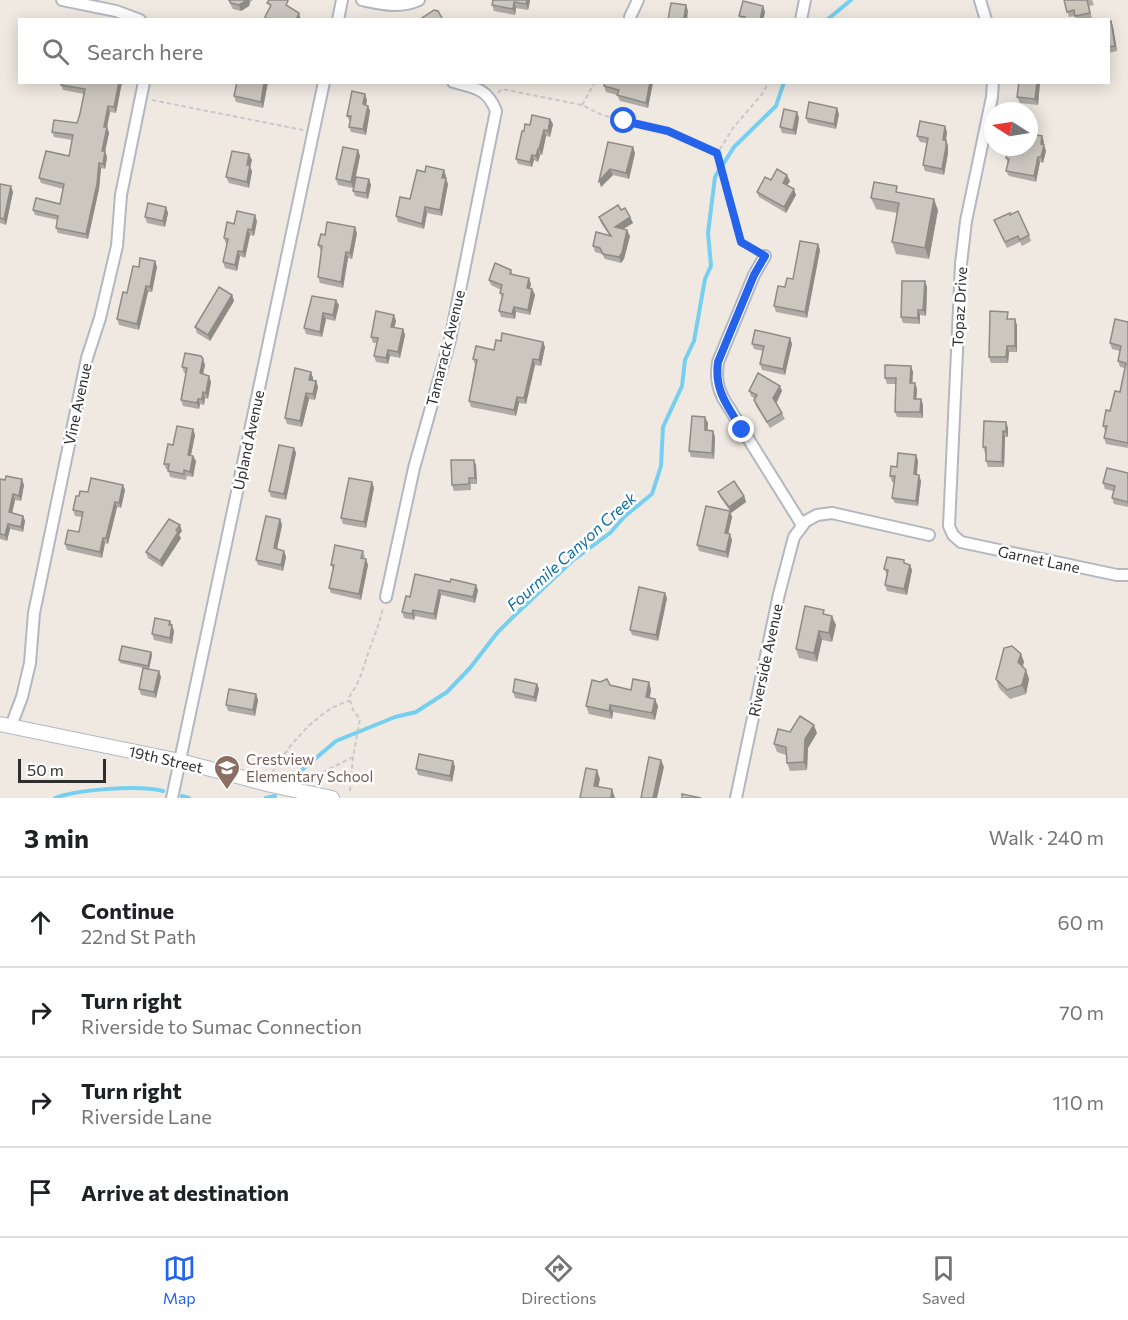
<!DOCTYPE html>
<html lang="en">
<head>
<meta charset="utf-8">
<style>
  :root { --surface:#fff; --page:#f2f2f2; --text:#202124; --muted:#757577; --line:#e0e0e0; --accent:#2563eb }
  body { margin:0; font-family:Commissioner,sans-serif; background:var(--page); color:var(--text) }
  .compass { position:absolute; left:984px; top:102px; width:54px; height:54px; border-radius:50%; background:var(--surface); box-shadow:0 3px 15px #0003; rotate:282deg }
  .scale { position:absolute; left:18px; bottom:15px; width:88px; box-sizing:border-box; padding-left:6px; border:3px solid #2e2e2e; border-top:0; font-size:16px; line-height:21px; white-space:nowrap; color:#2e2e2e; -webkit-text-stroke:4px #fff; paint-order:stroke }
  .stop { position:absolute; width:18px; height:18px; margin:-14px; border:4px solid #2563eb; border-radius:50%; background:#fff }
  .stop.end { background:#2563eb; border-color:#fff; box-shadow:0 2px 6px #0008 }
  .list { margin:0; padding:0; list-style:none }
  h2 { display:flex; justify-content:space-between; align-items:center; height:78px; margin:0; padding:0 24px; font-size:26px }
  h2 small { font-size:20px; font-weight:400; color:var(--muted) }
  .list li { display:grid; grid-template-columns:39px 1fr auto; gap:18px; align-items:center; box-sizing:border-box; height:90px; padding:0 24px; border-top:2px solid var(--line) }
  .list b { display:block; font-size:22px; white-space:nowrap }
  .list p { margin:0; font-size:20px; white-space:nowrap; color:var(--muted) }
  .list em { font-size:20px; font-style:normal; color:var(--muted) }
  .icon { flex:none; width:33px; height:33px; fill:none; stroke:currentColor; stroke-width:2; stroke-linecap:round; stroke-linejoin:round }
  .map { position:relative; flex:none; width:1128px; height:798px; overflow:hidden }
  .search { position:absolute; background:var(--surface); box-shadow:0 3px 15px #0003; left:18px; right:18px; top:18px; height:66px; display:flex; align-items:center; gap:15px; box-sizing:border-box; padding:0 21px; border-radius:0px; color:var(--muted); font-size:22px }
  .sheet { height:438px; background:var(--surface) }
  nav { display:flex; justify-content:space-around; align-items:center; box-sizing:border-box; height:84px; border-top:2px solid var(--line); background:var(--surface); font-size:16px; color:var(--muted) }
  nav a { display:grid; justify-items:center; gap:3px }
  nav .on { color:var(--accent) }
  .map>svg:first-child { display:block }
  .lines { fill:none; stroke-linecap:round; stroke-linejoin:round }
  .stream { stroke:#75cff0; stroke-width:4 }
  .street-casing { stroke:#b4b7c1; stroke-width:14 }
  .secondary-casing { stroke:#b4b7c1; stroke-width:16 }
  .path { stroke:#c9c9c9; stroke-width:2; stroke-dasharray:4.5 3; stroke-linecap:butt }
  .street { stroke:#fff; stroke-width:10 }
  .secondary { stroke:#fff; stroke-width:14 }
  .wall { fill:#afaba4 }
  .shaded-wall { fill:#8e8b86 }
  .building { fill:#cbc7bf; stroke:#8e8b86; stroke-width:1.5 }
  .route { stroke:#2563eb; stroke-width:8 }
  .labels { text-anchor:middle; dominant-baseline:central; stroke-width:5; stroke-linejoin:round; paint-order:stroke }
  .street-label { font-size:15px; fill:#2e2e2e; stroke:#fff }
  .education-label { font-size:15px; fill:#785e54; stroke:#fff; text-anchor:start }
  .water-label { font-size:16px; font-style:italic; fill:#0d6fa3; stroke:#fff }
</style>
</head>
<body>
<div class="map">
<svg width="1128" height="798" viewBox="0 0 1128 798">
  <rect width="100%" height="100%" fill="#efe9e1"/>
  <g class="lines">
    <g class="stream">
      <path d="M827,20l24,-20"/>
      <path d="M722,166l12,-19 42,-41 8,-24"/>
      <path d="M296,775l40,-34 59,-24 21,-5 31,-20 23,-24 27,-35 19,-19 56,-53 38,-28 15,-17 27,-22 9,-28 2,-39 19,-41 3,-26 9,-19 11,-62 6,-13 -3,-33 7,-56 4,-7"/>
      <path d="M182,796l7,2"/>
      <path d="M55,798c24,-9 84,-13 108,-7"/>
      <path d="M266,798l9,-2"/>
    </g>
    <defs>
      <g id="street">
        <path d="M62,0l54,11 24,9"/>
        <path d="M362,0c19,4 38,9 57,0"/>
        <path d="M980,0l6,20"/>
        <path d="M630,17l8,-17"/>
        <path d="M338,20l4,-20"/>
        <path d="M801,20l4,-20"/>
        <path d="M993,82l-1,15 -26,124 -5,43 -12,262 4,9 8,7 156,33h11"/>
        <path d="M765,256l-11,19 -36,87c-2,14 -1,24 5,36l79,127"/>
        <path d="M386,597l28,-129 36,-128 46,-229c-8,-22 -22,-24 -43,-29"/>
        <path d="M11,726l11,-29 8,-34 4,-50 53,-255 13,-40 17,-72 4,-51 23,-113"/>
        <path d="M172,798l152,-716"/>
        <path d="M736,798l43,-204 15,-57 12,-16 11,-6 15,-2 97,22"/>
      </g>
      <path id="secondary" d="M0,724l180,37 91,24 61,13"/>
    </defs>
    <use href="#street" class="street-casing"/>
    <use href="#secondary" class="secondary-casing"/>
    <g class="path">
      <path d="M498,93l4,-4 80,16 20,10 66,16 49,23"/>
      <path d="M152,100l151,30"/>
      <path d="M582,105l13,-23"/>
      <path d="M755,250l-14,-8 -24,-88 16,-26 29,-34 7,-12"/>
      <path d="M272,773c16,-27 46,-64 77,-72"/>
      <path d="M309,779l44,-22 7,-38 -7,-9 -4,-13c14,-20 14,-31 22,-52 5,-13 9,-24 12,-37"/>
      <path d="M350,791l3,-33"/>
    </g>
    <use href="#street" class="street"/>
    <use href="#secondary" class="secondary"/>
  </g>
  <g class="wall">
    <path d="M228,0h25l-3,2 -1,4 -8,5 -8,-2z"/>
    <path d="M493,0h37v1l-2,9 -12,-2 -1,7 -21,-4 -2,-6z"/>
    <path d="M1064,0h28l2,5 -5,1 3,12 -5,2h-10l-2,-4 -6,1z"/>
    <path d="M763,6l2,6 -2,8h-22l-2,-4z"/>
    <path d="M1111,21l2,6 4,24 -9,2v-31z"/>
    <path d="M61,82h61l-6,31 -6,-1 -3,15 2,6 -4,18 2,6 -2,12 -4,-1 -2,21 -11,50 -30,-6 -2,-5 2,-8 -23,-5 -2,-5 27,-6 3,-15 -22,-6 -2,-5 30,-22 3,-16 -18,-3 -2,-5 25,-9 7,-29 -21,-4 -2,-5z"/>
    <path d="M268,82l-5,26 -27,-6 -2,-6z"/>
    <path d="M605,82h48l-5,26 -28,-7 -3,-6 -11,-3 -2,-6z"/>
    <path d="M1019,82h21l-2,23 -18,-2 -3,-6z"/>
    <path d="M367,100l-1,5 2,1 2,5 -4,24 -15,-3 -2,-5 1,-5 -3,-6z"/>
    <path d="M797,112l2,6 -3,17 -14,-2 -2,-6z"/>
    <path d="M839,114l-3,15 -28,-6 -2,-5z"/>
    <path d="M550,119l3,5 -3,13 -4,-1 -4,19h-2l-2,7 -4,-2 -2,7 -14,-3 -2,-5 8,-28 6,-6z"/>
    <path d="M947,132l-1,8 2,6v7l-4,22 -19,-4 -2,-6 4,-22 -7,-1 -3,-6z"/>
    <path d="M608,142l27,11 -6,26 -16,-4 -12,12z"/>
    <path d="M1044,142v3l2,6 -3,12 -3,-1 -4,20 -27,-6 -3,-5 2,-8 -2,-5z"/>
    <path d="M358,150l2,6 -4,21 13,2 2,6 -3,14 -13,-3 -2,-5v-3l-15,-3 -2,-6z"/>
    <path d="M252,160l-2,7 2,4 -3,17 -20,-5 -3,-6z"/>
    <path d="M446,176l-1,2 3,6 -6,32 -15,-3 -3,16 -26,-7 -2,-6z"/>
    <path d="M771,180l19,1 -3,4 9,10 -10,18 -27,-16 -2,-5z"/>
    <path d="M0,184l13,8 -7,33 -6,-2z"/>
    <path d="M900,193l38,17 -9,49 -33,-5 -4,-12 5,-29 -21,-4 -5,-11z"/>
    <path d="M166,207l2,6 -3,14 -18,-4 -2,-6z"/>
    <path d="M621,210l9,7 3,6 -10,6 7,7 -6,23 -3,4 -16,-4 -3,-5 -7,-2 -2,-6 16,-11 -8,-12 -2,-6z"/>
    <path d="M994,220l35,15 2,6 -9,5 -2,-4 -13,6z"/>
    <path d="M257,221l-3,15 -4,-1 -5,23 -5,-2 -3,15 -12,-3 -2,-6 4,-18h-1l-2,-6 10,-14z"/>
    <path d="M357,233l-5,26 -4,-1 -5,30 -23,-5 -2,-6 4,-26h-1l-3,-6 7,-10z"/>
    <path d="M818,244l2,6 -13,68 -31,-6 -2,-6 11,-19 8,-8z"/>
    <path d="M155,261l2,6 -5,25h-4l-9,38 -20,-5 -2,-6 22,-52z"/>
    <path d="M511,270l2,5 18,9 -1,4 2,1 3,6 -5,20 -14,-3 -1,7 -14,-2 -2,-6 3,-13 -2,-5 1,-3 -10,-5 -2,-5z"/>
    <path d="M927,287l-1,29 -6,-1v9l-17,-1 -2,-6z"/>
    <path d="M232,295l2,6 -24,40 -13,-8 -2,-6z"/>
    <path d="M312,296l27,9 -4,16 -9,-2 -4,18 -16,-3 -2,-6z"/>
    <path d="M394,315l2,6 -2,7 9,1 2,6 -5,23 -10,-2 -2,8 -12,-2 -2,-6 3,-13h-4l-2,-6z"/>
    <path d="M1010,318v1l7,6v27h-8l-1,11h-17l-2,-6z"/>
    <path d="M1128,322v126l-22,-4 -2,-6 2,-6 -1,-1 -2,-5 17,-34 5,-24 -5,-1 -2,-6 2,-10 -8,-2 -2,-6z"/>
    <path d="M790,338l2,6 -7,31 -23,-5 -2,-6 3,-13 -9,-2 -2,-5z"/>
    <path d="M501,341l42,1 2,5 -4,19 -6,-1 -9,39 -7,-1 -3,13 -45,-9 -2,-6 6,-36 -2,-6 21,-9z"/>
    <path d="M205,365l-2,9 8,8 -3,17 -3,-1 -1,7 -4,-1 -1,5 -16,-3 -2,-6 5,-27h-2l-2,-6z"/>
    <path d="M911,366l2,6 -1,11h3l2,6 -1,10h5l2,6v13l-26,-1 -2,-5 1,-28h-9l-2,-6z"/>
    <path d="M311,372l2,6v2l3,1 2,6 -3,13 -6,-1 -7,28 -15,-3 -2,-6z"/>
    <path d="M749,391h33l-6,11 6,11 3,6 -15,9 -14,-22 -2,-6 1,-1 -4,-3z"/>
    <path d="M1006,422l2,6v9h-3l-1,30h-16l-2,-6v-8h-1l-2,-6z"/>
    <path d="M708,423l-1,7 6,1 2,6 -1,22 -23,-2 -2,-6z"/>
    <path d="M193,429l2,6 -4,20 2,1 3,5 -3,16 -6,-1 -1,4 -16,-3 -2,-7 -2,-1 -2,-5 9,-19z"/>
    <path d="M294,448l2,5 -10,47 -15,-3 -2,-6z"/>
    <path d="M916,455l2,6 -1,14 4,6 -3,25 -23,-3 -3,-5 2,-16h-2l-2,-6 7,-9z"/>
    <path d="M476,465l1,19h-6v6l-17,1 -2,-6z"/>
    <path d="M1128,473v34l-14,-3 -2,-6 1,-7 -8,-2 -2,-6z"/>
    <path d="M0,479l24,6 -3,16 -6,-1 -3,13 11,3 2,5 -2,11 -13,-3 -3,12 -7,-2z"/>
    <path d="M374,488l-8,40 -23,-4 -2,-6z"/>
    <path d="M125,490l-4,18 -4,-1 -9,37 -3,-1 -3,15 -35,-8 -2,-6 14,-12 3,-15 -7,-1 -2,-6 6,-14 9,-4z"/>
    <path d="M718,492l26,4 2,6 -15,11 -1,-2 2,6 -4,17 4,6 -4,18 -29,-7 -2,-6 33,-34 -10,-14z"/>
    <path d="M280,519l2,6 -5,24 7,2 2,6 -3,14 -25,-6 -2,-5z"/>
    <path d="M182,531l-3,4 2,3 -19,29 -14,-9 -2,-6z"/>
    <path d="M363,551l2,6 -1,1 4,7 -7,35 -30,-7 -2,-5 4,-19 -2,-4z"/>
    <path d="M906,564l4,1 2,5 -5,25 -20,-4 -2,-6 2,-10 -3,-6z"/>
    <path d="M415,574l63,16 -3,13 -34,-8 -5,25 -21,-4 -1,4 -10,-2 -2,-6 8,-15z"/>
    <path d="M667,598l-9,43 -26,-6 -2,-5z"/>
    <path d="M825,614l11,11 -4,17 -10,-2 -5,22 -18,-4 -3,-9z"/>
    <path d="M170,621l4,10 -2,13 -18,-4 -2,-6z"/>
    <path d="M151,652l1,3 -3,14 12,8 -5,21 -15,-3 -2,-6 4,-21 -23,-5 -1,-3z"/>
    <path d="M1021,654l3,8 -1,5 3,3 3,9 -3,15 -16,5 -11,-11 -3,-9z"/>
    <path d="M649,682l2,8 -1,8 8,8 -3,14 -42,-8 -1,7 -23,-5 -3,-8 24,-21 21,5z"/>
    <path d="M537,684l2,5 -3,13 -21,-4 -2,-6z"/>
    <path d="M256,694l2,6 -3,16 -27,-5 -2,-6z"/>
    <path d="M790,732l27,1 -9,15 -1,22 -17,1 -3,-8 -1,-8 -9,-3 -3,-8z"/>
    <path d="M453,761l2,6 -3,15 -34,-7 -2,-6z"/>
  </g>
  <g class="shaded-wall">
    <path d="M247,0h2l1,2 -1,4 -8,5 -2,-6z"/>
    <path d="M527,0h3v1l-2,9 -2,-6z"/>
    <path d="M514,2l2,6 -1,7 -2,-6z"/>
    <path d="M686,5l2,6 -1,9 -3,-2z"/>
    <path d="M763,6l2,6 -2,8h-3z"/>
    <path d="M299,13l2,7h-5z"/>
    <path d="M1111,21l2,6 4,24 -2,-5z"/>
    <path d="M119,82h3l-6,31 -2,-6z"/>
    <path d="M264,82h4l-5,26 -2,-6z"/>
    <path d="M650,82h3l-5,26 -2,-5z"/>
    <path d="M1037,82h3l-2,23 -3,-6z"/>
    <path d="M365,94l2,6 -2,10 -2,-6z"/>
    <path d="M108,106l2,6 -4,20 -2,-5z"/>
    <path d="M368,106l2,5 -4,24 -3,-6z"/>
    <path d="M837,108l2,6 -3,15 -2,-5z"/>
    <path d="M797,112l2,6 -3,17 -3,-5z"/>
    <path d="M550,119l3,5 -3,13 -2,-6z"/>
    <path d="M945,126l2,6 -2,14 -2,-6z"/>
    <path d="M107,127l2,6 -5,23 -2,-5z"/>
    <path d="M544,130l2,6 -4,19 -3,-6z"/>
    <path d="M1042,136l2,6 -1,8 -2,-6z"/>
    <path d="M946,140l2,6v7l-4,22 -2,-6z"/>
    <path d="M1044,145l2,6 -3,12 -2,-6z"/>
    <path d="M633,147l2,6 -6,26 -3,-6z"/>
    <path d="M538,149l2,6 -2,7 -2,-6z"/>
    <path d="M358,150l2,6 -7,32 -2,-6z"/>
    <path d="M105,151l2,6 -2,12 -2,-5z"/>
    <path d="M249,154l3,6 -2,7 2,4 -3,17 -2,-6v-17z"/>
    <path d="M532,155l2,5 -2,7 -2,-5z"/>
    <path d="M1038,157l2,5 -4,20 -2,-6z"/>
    <path d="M99,163l2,5 -2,21 -11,50 -2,-5z"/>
    <path d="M610,169l3,6 -12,12 -2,-6z"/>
    <path d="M444,170l2,6 -2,7 -2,-5z"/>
    <path d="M787,175l3,6 -5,8 -2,-6z"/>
    <path d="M446,178l2,6 -6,32 -2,-6z"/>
    <path d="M369,179l2,6 -3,14 -2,-6z"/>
    <path d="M11,186l2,6 -7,33 -2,-6z"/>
    <path d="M794,189l2,6 -10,18 -2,-6z"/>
    <path d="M934,199l4,11 -9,49 -4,-11z"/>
    <path d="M166,207l2,6 -3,14 -2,-6z"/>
    <path d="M425,207l2,6 -3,16 -2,-5z"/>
    <path d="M255,215l2,6 -3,15 -2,-6z"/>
    <path d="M630,217l3,6 -16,10 -2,-6z"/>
    <path d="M355,227l2,6 -5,26 -2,-6z"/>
    <path d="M248,229l2,6 -5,23 -2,-6z"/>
    <path d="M627,230l3,6 -6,23 -3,4 -2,-6z"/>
    <path d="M818,244l2,6 -13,68 -2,-6z"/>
    <path d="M238,251l2,5 -3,15 -2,-6z"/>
    <path d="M346,252l2,6 -5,30 -2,-6z"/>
    <path d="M155,261l2,6 -5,25 -2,-5z"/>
    <path d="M529,278l2,6 -2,9 -2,-5z"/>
    <path d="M925,281l2,6 -1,29 -3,-6z"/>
    <path d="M146,286l2,6 -9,38 -2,-6z"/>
    <path d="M532,289l3,6 -5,20 -2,-5z"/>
    <path d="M232,295l2,6 -24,40 -2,-6z"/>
    <path d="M336,300l3,5 -4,16 -2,-6z"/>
    <path d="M514,307l2,5 -1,7 -3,-5z"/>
    <path d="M918,310l2,5v9l-2,-6z"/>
    <path d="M323,313l3,6 -4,18 -2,-5z"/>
    <path d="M394,315l2,6 -3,12 -2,-6z"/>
    <path d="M1015,319l2,6v27l-2,-6z"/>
    <path d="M403,329l2,6 -5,23 -2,-6z"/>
    <path d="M790,338l2,6 -7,31 -2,-6z"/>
    <path d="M543,342l2,5 -4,19 -2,-6z"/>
    <path d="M1007,346l2,6 -1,11 -2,-6z"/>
    <path d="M388,350l2,6 -2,8 -2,-6z"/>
    <path d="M203,359l2,6 -3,14 -2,-6z"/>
    <path d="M533,359l2,6 -9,39 -2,-6z"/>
    <path d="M911,366l2,6 -1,17 -2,-6z"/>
    <path d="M311,372l2,6 -1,8 -3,-6z"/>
    <path d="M209,376l2,6 -3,17 -2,-6z"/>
    <path d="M316,381l2,6 -3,13 -2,-6z"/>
    <path d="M915,383l2,6 -1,15 -2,-5z"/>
    <path d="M780,386l2,5 -6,13 -3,-6z"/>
    <path d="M203,392l2,6 -1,7 -2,-6z"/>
    <path d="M306,393l3,6 -7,28 -2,-6z"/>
    <path d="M517,397l2,6 -3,13 -2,-6z"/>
    <path d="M198,399l2,5 -1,5 -2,-6z"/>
    <path d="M921,399l2,6v13l-3,-6z"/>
    <path d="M705,417l3,6 -1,13 -2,-6z"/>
    <path d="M1006,422l2,6v9l-2,-5z"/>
    <path d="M193,429l2,6 -5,25 -2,-5z"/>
    <path d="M713,431l2,6 -1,22 -2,-6z"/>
    <path d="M1003,431l2,6 -1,30 -2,-5z"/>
    <path d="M294,448l2,5 -10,47 -2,-6z"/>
    <path d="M916,455l2,6 -2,19 -2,-6z"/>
    <path d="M193,456l3,5 -3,16 -3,-5z"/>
    <path d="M474,460l2,5 1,19 -2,-6z"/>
    <path d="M919,475l2,6 -3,25 -2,-5z"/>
    <path d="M22,479l2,6 -3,16 -2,-5z"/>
    <path d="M372,482l2,6 -8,40 -2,-6z"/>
    <path d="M123,485l2,5 -4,18 -2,-5z"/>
    <path d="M13,494l2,6 -4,18 -2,-6z"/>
    <path d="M744,496l2,6 -15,11 -2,-6z"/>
    <path d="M115,502l2,5 -9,37 -2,-6z"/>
    <path d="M730,511l2,6 -5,22 -2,-6z"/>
    <path d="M23,516l2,5 -2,11 -2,-5z"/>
    <path d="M280,519l2,6 -6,29 -2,-6z"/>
    <path d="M8,524l2,5 -3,12 -2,-6z"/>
    <path d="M180,525l2,6 -3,4 2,3 -19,29 -2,-6z"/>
    <path d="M730,534l2,6 -4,18 -2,-6z"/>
    <path d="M103,538l2,5 -3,15 -2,-6z"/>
    <path d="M284,551l2,6 -3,14 -2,-6z"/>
    <path d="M366,559l2,6 -7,35 -2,-6z"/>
    <path d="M910,565l2,5 -5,25 -3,-6z"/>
    <path d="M476,585l2,5 -3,13 -2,-6z"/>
    <path d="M439,590l2,5 -5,25 -2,-6z"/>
    <path d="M665,593l2,5 -9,43 -2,-6z"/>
    <path d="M413,610l2,6 -1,4 -2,-6z"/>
    <path d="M832,616l4,9 -4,17 -3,-9z"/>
    <path d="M170,621l4,10 -2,13 -2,-6 -1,-13z"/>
    <path d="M819,631l3,9 -5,22 -3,-9z"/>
    <path d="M151,652l1,3 -3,14 -1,-3z"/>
    <path d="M1021,654l3,8 -3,9 -3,-9z"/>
    <path d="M1026,670l3,9 -3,15 -4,-9z"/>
    <path d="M159,671l2,6 -5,21 -2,-6z"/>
    <path d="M649,682l2,8 -3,14 -2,-7z"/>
    <path d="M537,684l2,5 -3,13 -2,-5z"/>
    <path d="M256,694l2,6 -3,16 -2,-6z"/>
    <path d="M655,699l3,7 -3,14 -3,-7z"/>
    <path d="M610,705l3,7 -1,7 -3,-8z"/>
    <path d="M814,725l3,8 -9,15 -1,22 -3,-8 1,-23z"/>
    <path d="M661,760l3,7 -7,31h-4z"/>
    <path d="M453,761l2,6 -3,15 -2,-6z"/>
    <path d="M597,770l3,9 -3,15 -3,-8z"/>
    <path d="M612,789l3,9h-4z"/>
  </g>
  <g class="building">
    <path d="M229,0h18l-8,5 -8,-2z"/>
    <path d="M269,0h18l1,1 -2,4 13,8 -3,7h-27l-4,-3 6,-12 -4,-2z"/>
    <path d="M493,0h34l-1,4 -12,-2 -1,7 -21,-4z"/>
    <path d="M1064,0h24h-1l3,13 -15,3 -1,-6 -7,2z"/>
    <path d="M743,1l20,5 -3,14h-15v-3l-6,-1z"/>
    <path d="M671,3l15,2 -2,13 4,2h-20z"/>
    <path d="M434,10l4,1 5,9h-24z"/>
    <path d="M1111,21l4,25 -7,1v-25z"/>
    <path d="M61,82h58l-5,25 -6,-1 -4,21h3l-5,24h3l-2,13 -4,-1 -2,21 -11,50 -30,-6 2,-12 -25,-6 3,-12 24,6 4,-20 -25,-6 7,-27 23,5 4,-21 -21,-3 2,-12 23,3 3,-9 5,-25 -24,-4z"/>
    <path d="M237,82h27l-3,20 -27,-6z"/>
    <path d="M605,82h45l-4,21 -29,-8 2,-5 -15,-4z"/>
    <path d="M1019,82h18l-2,17 -18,-2z"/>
    <path d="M352,91l13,3 -2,10 5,2 -5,23 -14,-2 2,-11h-4z"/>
    <path d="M809,102l28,6 -3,16 -28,-6z"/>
    <path d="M784,109l13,3 -4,18 -13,-3z"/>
    <path d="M532,115l18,4 -2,12 -4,-1 -5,19h-1l-2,7 -4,-1 -2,7 -14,-3 6,-28h2l1,-7 5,1z"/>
    <path d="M920,121l25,5 -2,14h3v7l-4,22 -19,-4 5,-27 -11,-2z"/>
    <path d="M1029,134l13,2 -1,8 3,1 -3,12h-3l-4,19 -28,-5 3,-12 -3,-1 4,-11h19z"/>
    <path d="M608,142l25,5 -7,26 -16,-4 -11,12z"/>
    <path d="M343,147l15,3 -7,32 -15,-3z"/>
    <path d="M232,151l17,3 -2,11h3l-3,17 -21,-5z"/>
    <path d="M426,166l18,4 -2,8h4l-6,32 -15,-3 -3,17 -26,-8 4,-19 10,2 7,-29 8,2z"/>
    <path d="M777,169l10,6 -4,8 11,6 -10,18 -27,-15 8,-15 6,3z"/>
    <path d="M356,177l13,2 -3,14 -13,-2z"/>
    <path d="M874,182l23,4 -1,6 38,7 -9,49 -33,-6 7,-39 -28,-5z"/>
    <path d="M0,184l11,2 -7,33 -4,-1z"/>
    <path d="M148,203l18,4 -3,14 -18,-4z"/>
    <path d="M618,205l3,5 4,-2 5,9 -15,10 12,3 -5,23 -3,4 -16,-3 -3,-6 -7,-2 3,-14 15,4 -12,-19z"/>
    <path d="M237,211l18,4 -3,15 -4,-1 -5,23 -5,-1 -3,14 -12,-3 5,-23 -4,-1 3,-16 7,2z"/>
    <path d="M1018,211l11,24 -9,5 -2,-4 -13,6 -11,-22 16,-7v2z"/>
    <path d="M327,222l28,5 -5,26 -4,-1 -5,30 -23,-5 4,-31 -4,-1 3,-11 4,1z"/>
    <path d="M800,241l18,3 -13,68 -31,-6 4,-20 7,1 2,-9 6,1z"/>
    <path d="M140,258l15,3 -5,26 -4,-1 -9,38 -20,-5 6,-27 4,1 6,-27 6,1z"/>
    <path d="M495,263l16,7 -1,4 19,4 -2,10 5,1 -4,21 -14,-3 -2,7 -13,-3 4,-17 -3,-1 2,-8 -13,-5z"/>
    <path d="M902,281h23l-2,29h-5v8l-17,-1z"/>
    <path d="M219,287l13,8 -24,40 -13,-8z"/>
    <path d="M312,296l24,4 -3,15 -10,-2 -3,19 -16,-4z"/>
    <path d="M376,311l18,4 -3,12 12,2 -5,23 -10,-2 -2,8 -12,-2 4,-18 -7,-1z"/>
    <path d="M990,311l18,1 -1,7h8v27h-8l-1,11h-17z"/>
    <path d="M1115,319l13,3v121l-24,-5 3,-12h-4l3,-16 4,1 5,-20 5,1 6,-29 -8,-2 3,-15 -11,-3z"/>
    <path d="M755,330l35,8 -7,31 -23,-5 4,-18 -12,-2z"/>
    <path d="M502,333l41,9 -4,18 -6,-1 -9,39 -7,-1 -3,13 -45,-9 8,-41 -4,-1 3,-13 18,4 2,-10 5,1z"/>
    <path d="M185,353l16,3 2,3 -3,14 9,3 -3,17 -3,-1 -1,7h-4l-1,4 -16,-3 6,-32 -5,-1z"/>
    <path d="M885,365l26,1 -1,17h5l-1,16h7l-1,13h-25l1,-34h-11z"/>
    <path d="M295,368l16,4 -2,8 7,1 -3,13 -7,-1 -6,28 -15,-3z"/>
    <path d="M758,373l22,13 -7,12 9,15 -15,9 -13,-22 3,-5 -8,-4z"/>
    <path d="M692,416l13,1v13l8,1 -1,22 -23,-2z"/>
    <path d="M984,421l22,1v10l-3,-1 -1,31 -16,-1v-14h-3z"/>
    <path d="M177,426l16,3 -5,26 5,1 -3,16 -6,-2v4l-16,-3 1,-7h-5l4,-20 5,1z"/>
    <path d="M279,445l15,3 -10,46 -15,-3z"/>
    <path d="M898,453l18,2 -2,19 5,1 -3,26 -24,-3 3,-22h-5l1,-10 6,1z"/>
    <path d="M451,460h23l1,18h-6v6l-17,1z"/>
    <path d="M1107,468l21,5v29l-16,-4 3,-12 -12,-3z"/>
    <path d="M6,476l16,3 -3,17 -6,-2 -4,18 14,4 -2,11 -13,-3 -3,11 -5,-1v-55l5,1z"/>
    <path d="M91,478l32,7 -4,18 -4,-1 -9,36h-3l-3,14 -35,-8 3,-14 11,2 4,-20 -10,-2 3,-14h3l1,-5 8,1z"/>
    <path d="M349,478l23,4 -8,40 -23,-4z"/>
    <path d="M734,481l10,15 -15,11 -11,-15z"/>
    <path d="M706,506l24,5 -5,22 5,1 -4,18 -29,-7z"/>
    <path d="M266,516l14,3 -6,29 10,3 -3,14 -25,-5z"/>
    <path d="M169,519l11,6 -4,5 2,2 -18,29 -14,-9z"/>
    <path d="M335,545l28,6 -2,7 5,1 -7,35 -30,-6 5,-23h-3z"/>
    <path d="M887,557l17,3v3l6,2 -6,24 -19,-4 3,-15 -4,-1z"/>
    <path d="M415,574l35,8 1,-3 25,6 -3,12 -34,-7 -5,24 -21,-4 -1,4 -10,-2 4,-16 4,1z"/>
    <path d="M639,587l26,6 -9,42 -26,-5z"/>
    <path d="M805,606l19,4 -1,4 9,2 -3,17 -10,-2 -5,22 -18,-4z"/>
    <path d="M155,618l15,3 -1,4h3l-2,13 -18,-4z"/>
    <path d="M122,646l29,6 -3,14 -29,-6z"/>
    <path d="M1012,646l9,8 -3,8 8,8 -4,15 -15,5 -11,-11 8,-31z"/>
    <path d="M143,668l16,3 -5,21 -15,-3z"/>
    <path d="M515,679l22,5 -3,13 -21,-5z"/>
    <path d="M607,679l3,6 21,5 2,-11 16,3 -3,15 9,2 -3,14 -42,-8 -1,6 -23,-5 6,-26 8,2z"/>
    <path d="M229,689l27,5 -3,16 -27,-5z"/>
    <path d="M800,716l14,9 -9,14 -1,23 -17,1 -1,-16 -12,-3 4,-15 12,3z"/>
    <path d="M419,754l34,7 -3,15 -34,-7z"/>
    <path d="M649,757l12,3 -8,38h-12z"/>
    <path d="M586,768l11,2 -3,16 18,3 -1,9h-31z"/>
    <path d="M682,794l19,4h-19z"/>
  </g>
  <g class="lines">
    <path class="route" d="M624,121l44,10 49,22 24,89 24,14 -11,19 -36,87c-4,29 10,44 24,68"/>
  </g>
  <defs>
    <symbol id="school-pin" viewBox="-11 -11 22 30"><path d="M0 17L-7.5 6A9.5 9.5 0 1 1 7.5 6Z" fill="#8d6e63" stroke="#fff"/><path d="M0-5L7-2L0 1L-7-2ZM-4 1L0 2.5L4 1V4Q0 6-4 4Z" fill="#fff"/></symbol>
  </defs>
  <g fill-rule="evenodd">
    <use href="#school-pin" x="212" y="753" width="30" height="40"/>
  </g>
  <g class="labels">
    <g class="street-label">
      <text transform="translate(959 307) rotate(-87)">Topaz Drive</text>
      <text transform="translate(445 348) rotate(-76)">Tamarack Avenue</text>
      <text transform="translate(77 404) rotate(-78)">Vine Avenue</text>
      <text transform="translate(248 440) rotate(-78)">Upland Avenue</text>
      <text transform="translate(1039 559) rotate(12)">Garnet Lane</text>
      <text transform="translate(765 660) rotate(-78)">Riverside Avenue</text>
      <text transform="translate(166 759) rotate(13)">19th Street</text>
    </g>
    <g class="education-label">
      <text x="246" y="759">Crestview<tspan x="246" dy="17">Elementary School</tspan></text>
    </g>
    <g class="water-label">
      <text transform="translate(571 551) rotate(-42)">Fourmile Canyon Creek</text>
    </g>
  </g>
</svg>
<svg class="compass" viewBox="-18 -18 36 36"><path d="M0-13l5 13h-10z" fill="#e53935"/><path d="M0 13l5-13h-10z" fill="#757577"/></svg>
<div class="scale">50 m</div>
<div class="stop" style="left:624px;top:121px"></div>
<div class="stop end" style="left:742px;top:430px"></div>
<div class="search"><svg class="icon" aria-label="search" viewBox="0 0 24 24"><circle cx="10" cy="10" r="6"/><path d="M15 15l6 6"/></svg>Search here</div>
</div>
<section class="sheet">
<h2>3 min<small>Walk · 240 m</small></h2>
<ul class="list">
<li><svg class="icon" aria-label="ahead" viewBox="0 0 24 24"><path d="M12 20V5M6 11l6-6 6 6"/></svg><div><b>Continue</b><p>22nd St Path</p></div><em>60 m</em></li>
<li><svg class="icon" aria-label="right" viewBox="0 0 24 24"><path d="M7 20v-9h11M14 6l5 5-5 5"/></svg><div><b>Turn right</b><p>Riverside to Sumac Connection</p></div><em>70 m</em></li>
<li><svg class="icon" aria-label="right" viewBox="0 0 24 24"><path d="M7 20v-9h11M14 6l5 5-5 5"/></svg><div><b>Turn right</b><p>Riverside Lane</p></div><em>110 m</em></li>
<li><svg class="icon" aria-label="arrive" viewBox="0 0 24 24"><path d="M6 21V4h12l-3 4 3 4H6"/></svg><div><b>Arrive at destination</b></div></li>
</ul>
</section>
<nav>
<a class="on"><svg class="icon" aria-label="map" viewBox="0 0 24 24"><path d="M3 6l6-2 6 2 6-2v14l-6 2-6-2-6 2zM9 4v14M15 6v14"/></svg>Map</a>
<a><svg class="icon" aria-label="directions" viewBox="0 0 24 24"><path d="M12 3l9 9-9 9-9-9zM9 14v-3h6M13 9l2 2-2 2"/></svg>Directions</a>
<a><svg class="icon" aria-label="saved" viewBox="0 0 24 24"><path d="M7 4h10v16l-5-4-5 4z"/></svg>Saved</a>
</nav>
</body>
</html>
